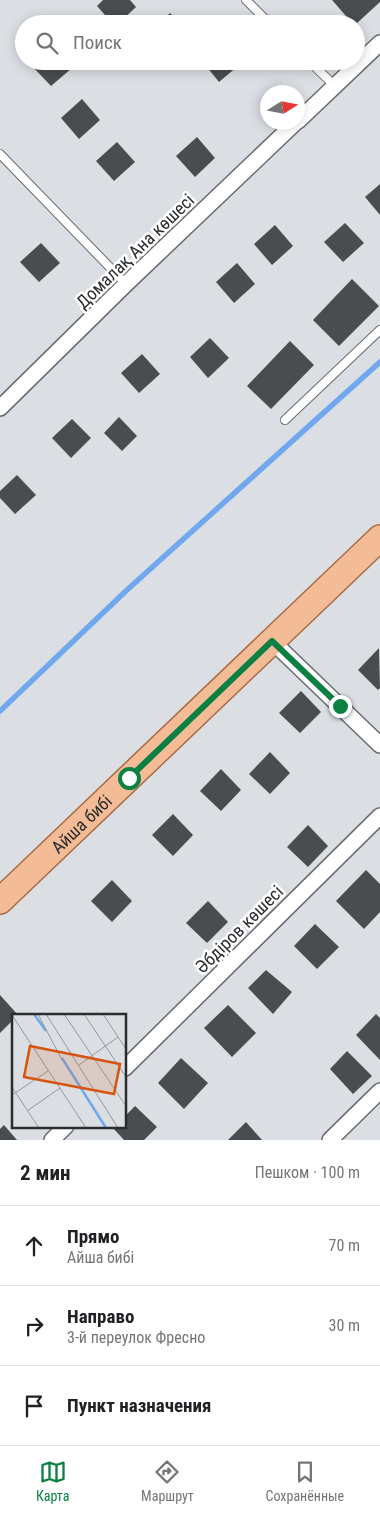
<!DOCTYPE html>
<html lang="ru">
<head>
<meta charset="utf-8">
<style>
  :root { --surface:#fff; --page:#f6f6f6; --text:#202124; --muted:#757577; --line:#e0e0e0; --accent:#0b8043 }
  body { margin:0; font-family:"Roboto Condensed",sans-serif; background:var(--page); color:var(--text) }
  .compass { position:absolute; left:260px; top:85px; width:45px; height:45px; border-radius:50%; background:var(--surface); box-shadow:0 2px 12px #0003; rotate:79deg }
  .stop { position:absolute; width:15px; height:15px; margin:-11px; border:4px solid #0b8043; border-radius:50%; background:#fff }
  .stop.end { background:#0b8043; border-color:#fff; box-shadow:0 1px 5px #0008 }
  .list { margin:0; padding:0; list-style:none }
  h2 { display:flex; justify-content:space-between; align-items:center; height:65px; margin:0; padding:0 20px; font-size:21px }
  h2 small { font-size:16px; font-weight:400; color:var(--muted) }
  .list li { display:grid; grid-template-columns:32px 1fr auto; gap:15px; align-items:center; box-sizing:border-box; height:80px; padding:0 20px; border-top:1px solid var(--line) }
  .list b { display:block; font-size:19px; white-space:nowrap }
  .list p { margin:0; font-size:16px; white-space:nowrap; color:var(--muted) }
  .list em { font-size:16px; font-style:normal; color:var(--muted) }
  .icon { flex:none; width:28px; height:28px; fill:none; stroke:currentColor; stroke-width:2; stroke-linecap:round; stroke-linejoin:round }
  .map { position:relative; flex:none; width:380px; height:1140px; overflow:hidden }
  .search { position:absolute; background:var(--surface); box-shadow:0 2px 12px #0003; left:15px; right:15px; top:15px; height:55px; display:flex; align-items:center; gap:12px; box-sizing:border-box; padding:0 18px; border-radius:28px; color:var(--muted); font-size:19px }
  .sheet { height:305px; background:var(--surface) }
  nav { display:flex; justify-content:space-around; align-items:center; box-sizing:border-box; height:70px; border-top:1px solid var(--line); background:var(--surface); font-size:14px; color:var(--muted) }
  nav a { display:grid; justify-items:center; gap:2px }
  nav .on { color:var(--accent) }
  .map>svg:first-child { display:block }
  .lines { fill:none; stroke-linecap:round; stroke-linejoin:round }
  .stream { stroke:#70a8ed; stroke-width:5.5 }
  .building { fill:#4a4d50 }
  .service-casing { stroke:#686b6f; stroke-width:10 }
  .minor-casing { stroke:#686b6f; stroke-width:18 }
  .primary-casing { stroke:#a86c44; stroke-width:28 }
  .service { stroke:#fff; stroke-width:8 }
  .minor { stroke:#fff; stroke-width:15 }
  .primary { stroke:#f4bc96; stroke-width:25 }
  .route { stroke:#0b8043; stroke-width:6 }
  .labels { text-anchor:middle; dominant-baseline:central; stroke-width:5; stroke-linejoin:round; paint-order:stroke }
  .street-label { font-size:18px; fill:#2a2c2d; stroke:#fff }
  .inset-river { fill:none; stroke:#70a8ed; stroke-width:2.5 }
  .inset-road { fill:none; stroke:#94979b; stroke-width:1 }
  .view { fill:#d5540f; fill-opacity:0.15; stroke:#d5540f; stroke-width:2.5 }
  .inset-edge { fill:none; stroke:#2a2c2d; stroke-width:2.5 }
</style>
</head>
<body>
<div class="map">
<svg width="380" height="1140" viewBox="0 0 380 1140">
  <rect width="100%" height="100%" fill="#dbdfe4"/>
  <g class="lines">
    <path class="stream" d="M0,711l128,-122 252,-227"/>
  </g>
  <g class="building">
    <path d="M103,0h27l6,7 -18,17h-5l-16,-18z"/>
    <path d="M332,0h48v2l-24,22h-3z"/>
    <path d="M170,13l10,11h-21z"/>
    <path d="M38,61h28l6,7 -21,18 -19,-20z"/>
    <path d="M202,61h32l4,5 -19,16z"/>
    <path d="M82,99l18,21 -21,19 -18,-21z"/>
    <path d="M197,137l18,21 -20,19 -19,-21z"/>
    <path d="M117,142l18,20 -21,19 -18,-20z"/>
    <path d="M380,184v31l-15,-18z"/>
    <path d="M345,223l19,20 -21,19 -19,-20z"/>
    <path d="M275,225l18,21 -21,19 -18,-21z"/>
    <path d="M41,243l19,20 -21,19 -19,-20z"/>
    <path d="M237,263l18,21 -21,19 -18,-21z"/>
    <path d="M352,279l27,27 -40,40 -26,-26z"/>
    <path d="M210,338l19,20 -21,20 -18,-21z"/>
    <path d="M290,341l24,24 -43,44 -24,-23z"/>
    <path d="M142,354l18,20 -21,19 -18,-20z"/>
    <path d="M119,417l18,19 -15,15 -18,-18z"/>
    <path d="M72,419l19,19 -20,20 -19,-20z"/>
    <path d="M17,475l19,20 -21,19 -15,-16v-7z"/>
    <path d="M379,648l1,40 -2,2 -20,-20z"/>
    <path d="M301,691l20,21 -21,21 -21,-20z"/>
    <path d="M270,752l20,21 -20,21 -21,-20z"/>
    <path d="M221,769l20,21 -20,21 -21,-20z"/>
    <path d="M173,814l20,21 -20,21 -21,-21z"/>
    <path d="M308,825l20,21 -20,21 -21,-20z"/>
    <path d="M366,870l14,14v28l-16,17 -28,-28z"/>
    <path d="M112,880l20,21 -20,21 -21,-21z"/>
    <path d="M208,901l20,21 -21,21 -21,-20z"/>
    <path d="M315,924l24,23 -22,22 -23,-23z"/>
    <path d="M266,970l26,22 -19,22 -25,-26z"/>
    <path d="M0,995l18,20h-4v4l-14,14z"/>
    <path d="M228,1005l28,28 -24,24 -28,-29z"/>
    <path d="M376,1014l4,4v42l-24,-25z"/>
    <path d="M347,1051l25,25 -19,18 -23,-25z"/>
    <path d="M181,1058l27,25 -24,26 -26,-26z"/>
    <path d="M135,1106l22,21 -13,13h-20l-11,-12 2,-2h10v-10z"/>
    <path d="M246,1122l16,18h-34z"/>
    <path d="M4,1125l13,15h-17v-11z"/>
  </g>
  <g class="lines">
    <defs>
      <g id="service">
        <path d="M246,0l24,24"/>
        <path d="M309,61l26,25"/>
        <path d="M0,154l126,130"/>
        <path d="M285,420l95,-90"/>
      </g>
      <g id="minor">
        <path d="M298,121l82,-78"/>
        <path d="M0,408l126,-124 170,-162"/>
        <path d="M272,641l108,104"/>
        <path d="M125,1068l255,-252"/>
        <path d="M52,1140l14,-14"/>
        <path d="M330,1140l50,-49"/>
      </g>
      <g id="primary">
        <path id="s1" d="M0,901l380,-363"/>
      </g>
    </defs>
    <use href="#service" class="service-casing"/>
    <use href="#minor" class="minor-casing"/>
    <use href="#primary" class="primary-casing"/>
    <use href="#service" class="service"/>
    <use href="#minor" class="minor"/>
    <use href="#primary" class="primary"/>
  </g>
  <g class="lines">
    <path class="route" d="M129,778l143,-137 68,65"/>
  </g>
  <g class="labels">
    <g class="street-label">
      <text transform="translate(135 251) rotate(-44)">Домалақ Ана көшесі</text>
      <text stroke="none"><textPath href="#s1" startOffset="112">Айша бибі</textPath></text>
      <text transform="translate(239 929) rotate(-45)">Әбдіров көшесі</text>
    </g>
  </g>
  <g transform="translate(12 1014)">
    <rect width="114" height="114" fill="#dbdfe4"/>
    <path class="inset-river" d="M22,0l12,17M50,44l44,70"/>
    <path class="inset-road" d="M26,0l24,46M34,0l72,114M52,0l62,92M72,0l42,63M91,0l23,35M0,1l74,113M67,51l39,-28M0,73l27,41M0,81l36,-24M15,97l33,-23"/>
    <path class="view" d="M18,32l90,18 -6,30 -90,-17z"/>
    <rect width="114" height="114" class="inset-edge"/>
  </g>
</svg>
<svg class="compass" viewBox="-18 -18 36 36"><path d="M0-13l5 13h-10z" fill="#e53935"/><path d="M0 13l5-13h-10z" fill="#757577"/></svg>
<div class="stop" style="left:129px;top:778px"></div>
<div class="stop end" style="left:340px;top:706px"></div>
<div class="search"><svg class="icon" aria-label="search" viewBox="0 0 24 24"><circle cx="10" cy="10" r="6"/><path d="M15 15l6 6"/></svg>Поиск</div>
</div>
<section class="sheet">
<h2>2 мин<small>Пешком · 100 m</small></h2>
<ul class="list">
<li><svg class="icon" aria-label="ahead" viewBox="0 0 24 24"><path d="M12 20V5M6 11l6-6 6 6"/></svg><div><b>Прямо</b><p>Айша бибі</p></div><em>70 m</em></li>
<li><svg class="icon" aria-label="right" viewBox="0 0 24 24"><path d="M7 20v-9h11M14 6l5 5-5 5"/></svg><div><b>Направо</b><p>3-й переулок Фресно</p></div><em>30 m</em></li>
<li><svg class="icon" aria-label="arrive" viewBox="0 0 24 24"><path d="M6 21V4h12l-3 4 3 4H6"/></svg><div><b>Пункт назначения</b></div></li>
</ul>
</section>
<nav>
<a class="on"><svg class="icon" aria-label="map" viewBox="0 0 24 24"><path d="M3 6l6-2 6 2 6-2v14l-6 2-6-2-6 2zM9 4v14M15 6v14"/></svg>Карта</a>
<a><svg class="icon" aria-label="directions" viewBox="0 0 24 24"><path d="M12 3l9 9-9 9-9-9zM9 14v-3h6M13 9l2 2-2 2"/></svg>Маршрут</a>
<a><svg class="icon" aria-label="saved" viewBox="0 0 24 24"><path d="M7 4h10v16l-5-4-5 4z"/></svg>Сохранённые</a>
</nav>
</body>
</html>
